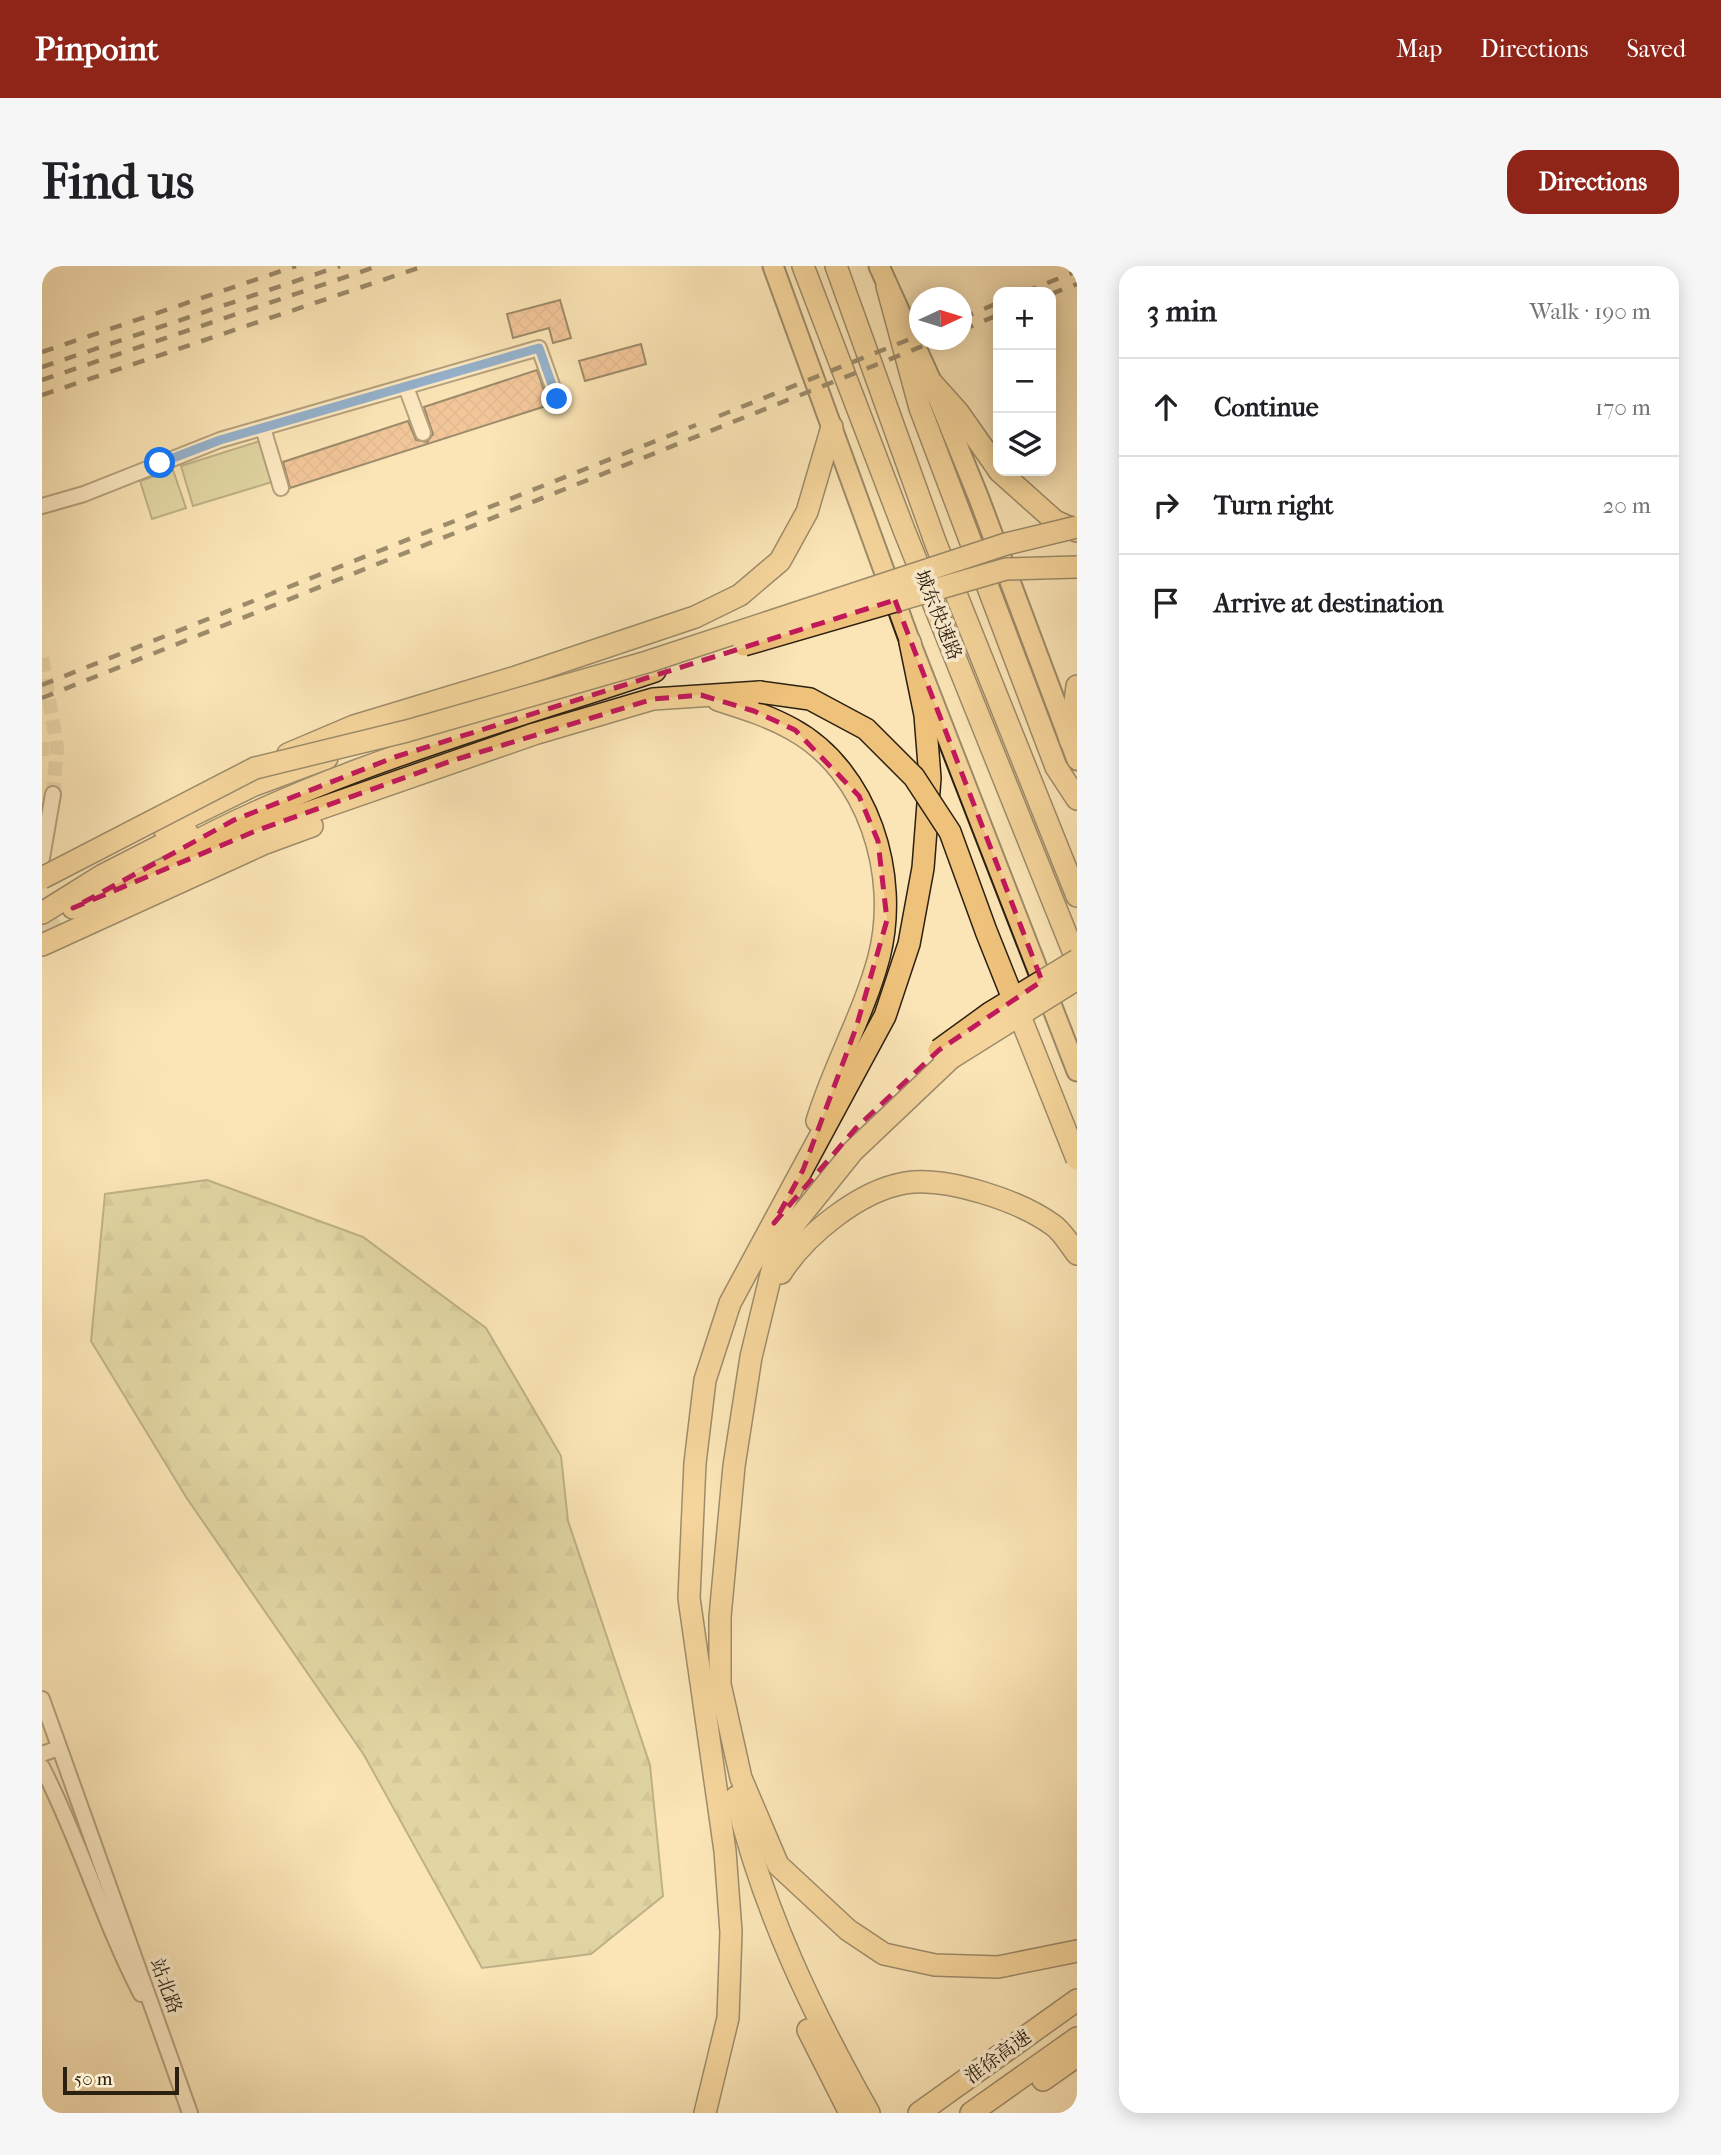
<!DOCTYPE html>
<html lang="en">
<head>
<meta charset="utf-8">
<style>
  :root { --surface:#fff; --page:#f6f6f6; --text:#202124; --muted:#757577; --line:#e0e0e0; --accent:#8f2418 }
  body { margin:0; font-family:"IM FELL French Canon","Noto Serif SC",serif; background:var(--page); color:var(--text) }
  .controls { position:absolute; right:21px; top:21px; display:grid; overflow:hidden; border-radius:14px; box-shadow:0 4px 18px #0003 }
  .controls button { width:63px; height:63px; display:grid; place-items:center; padding:0; border:0; border-bottom:2px solid var(--line); background:var(--surface); color:var(--text); font:35px sans-serif }
  .compass { position:absolute; left:867px; top:21px; width:63px; height:63px; border-radius:50%; background:var(--surface); box-shadow:0 4px 18px #0003; rotate:86deg }
  .scale { position:absolute; left:21px; bottom:18px; width:116px; box-sizing:border-box; padding-left:7px; border:4px solid #2c2011; border-top:0; font-size:19px; line-height:24px; white-space:nowrap; color:#2c2011; -webkit-text-stroke:5px #fceed0; paint-order:stroke }
  .stop { position:absolute; width:21px; height:21px; margin:-16px; border:5px solid #1a73e8; border-radius:50%; background:#fff }
  .stop.end { background:#1a73e8; border-color:#fff; box-shadow:0 2px 7px #0008 }
  .list { margin:0; padding:0; list-style:none }
  h2 { display:flex; justify-content:space-between; align-items:center; height:91px; margin:0; padding:0 28px; font-size:30px }
  h2 small { font-size:23px; font-weight:400; color:var(--muted) }
  .list li { display:grid; grid-template-columns:46px 1fr auto; gap:21px; align-items:center; box-sizing:border-box; height:98px; padding:0 28px; border-top:2px solid var(--line) }
  .list b { display:block; font-size:26px; white-space:nowrap }
  .list em { font-size:23px; font-style:normal; color:var(--muted) }
  .icon { flex:none; width:38px; height:38px; fill:none; stroke:currentColor; stroke-width:2; stroke-linecap:round; stroke-linejoin:round }
  .map { position:relative; flex:none; width:1035px; height:1847px; overflow:hidden; border-radius:21px }
  header { display:flex; align-items:center; gap:42px; box-sizing:border-box; height:98px; padding:0 35px; background:var(--accent); color:#fff }
  header strong { font-size:33px }
  nav { display:flex; gap:38px; margin-inline-start:auto; font-size:24px }
  .intro { display:flex; align-items:center; justify-content:space-between; box-sizing:border-box; height:168px; padding:0 42px }
  h1 { margin:0; font-size:49px }
  .button { padding:18px 32px; border-radius:21px; background:var(--accent); color:#fff; font-size:24px; font-weight:700 }
  main { display:flex; gap:42px; padding:0 42px }
  aside { flex:1; background:var(--surface); border-radius:21px; box-shadow:0 4px 18px #0003 }
  .map>svg:first-child { display:block }
  .forest { fill:url(#forest-firs); stroke:#77724e; stroke-width:2 }
  .pitch { fill:#c2c38c; stroke:#77724e; stroke-width:2 }
  .building { fill:url(#building-cross-hatch); stroke:#2c2011; stroke-width:2 }
  .lines { fill:none; stroke-linecap:round; stroke-linejoin:round }
  .minor-tunnel { stroke:#d2be95; stroke-width:14; stroke-dasharray:14 7; stroke-linecap:butt }
  .highway-tunnel { stroke:#d2be95; stroke-width:21; stroke-dasharray:21 10; stroke-linecap:butt }
  .minor-casing { stroke:#60513a; stroke-width:18 }
  .major-casing { stroke:#2c2011; stroke-width:23 }
  .highway-casing { stroke:#2c2011; stroke-width:24 }
  .minor { stroke:#fceed0; stroke-width:14 }
  .major { stroke:#eec27b; stroke-width:19 }
  .highway { stroke:#eec27b; stroke-width:21 }
  .rail { stroke:#2c2011; stroke-width:4.5; stroke-dasharray:12 12; stroke-linecap:butt }
  .highway-bridge-casing { stroke:#2c2011; stroke-width:24; stroke-linecap:butt }
  .highway-bridge { stroke:#eec27b; stroke-width:21 }
  .route { stroke:#1a73e8; stroke-width:9 }
  .marked { fill:none; stroke:#c2185b; stroke-width:5; stroke-dasharray:14 9; stroke-linejoin:round }
  .labels { text-anchor:middle; dominant-baseline:central; stroke-width:7; stroke-linejoin:round; paint-order:stroke }
  .street-label { font-size:19px; fill:#2c2011; stroke:#fceed0 }
</style>
</head>
<body>
<header>
<strong>Pinpoint</strong>
<nav><a>Map</a><a>Directions</a><a>Saved</a></nav>
</header>
<div class="intro"><h1>Find us</h1><a class="button">Directions</a></div>
<main>
<div class="map">
<svg width="1035" height="1847" viewBox="0 0 1035 1847">
  <defs>
    <pattern id="forest-firs" width="22" height="20" patternUnits="userSpaceOnUse" patternTransform="scale(1.75)"><rect width="22" height="20" fill="#c2c38c"/><path d="M5 1l3.5 6h-7zM16 11l3.5 6h-7z" fill="#a7a778"/></pattern>
    <pattern id="building-cross-hatch" width="8" height="8" patternUnits="userSpaceOnUse" patternTransform="scale(1.75)"><rect width="8" height="8" fill="#e8a177"/><path d="M0 0l8 8M0 8l8-8" fill="none" stroke="#c78a66"/></pattern>
  </defs>
  <rect width="100%" height="100%" fill="#fbe5b6"/>
  <filter id="stains"><feTurbulence type="fractalNoise" baseFrequency=".00286" numOctaves="4"/><feColorMatrix values="0 0 0 0 .2 0 0 0 0 .09 0 0 0 0 .02 0 0 0 .5 -.17"/></filter>
  <radialGradient id="worn" r=".72"><stop offset=".6" stop-color="#630" stop-opacity="0"/><stop offset="1" stop-color="#630" stop-opacity=".3"/></radialGradient>
  <path class="forest" d="M165,914l156,57 123,91 75,128 7,65 82,244 13,131 -72,58 -109,14 -118,-213 -178,-258 -95,-156 14,-147z"/>
  <g class="pitch">
    <path d="M218,175l12,41 -79,24 -12,-40z"/>
    <path d="M131,204l13,38 -34,11 -12,-38z"/>
  </g>
  <g class="building">
    <path d="M518,34l11,38 -18,5 -4,-15 -36,10 -6,-24z"/>
    <path d="M599,78l5,20 -61,17 -6,-20z"/>
    <path d="M495,104l12,35 -259,83 -7,-26 125,-41 8,19 11,2 6,-8 -9,-27z"/>
  </g>
  <g class="lines">
    <g class="minor-tunnel">
      <path d="M0,392l15,89 -4,47"/>
      <path d="M0,476v16"/>
    </g>
    <path class="highway-tunnel" d="M0,666l31,-24"/>
    <defs>
      <g id="minor">
        <path d="M364,121l17,46"/>
        <path d="M221,162l18,60"/>
        <path d="M0,240l42,-12 136,-54 319,-92 18,51"/>
        <path d="M0,592l11,-64"/>
        <path d="M0,1433l148,414"/>
        <path d="M0,1488l17,-6"/>
        <path d="M0,1501c38,74 61,154 99,227"/>
      </g>
      <g id="major">
        <path d="M731,0l137,376 167,429"/>
        <path d="M837,0l53,117 46,113 99,264"/>
      </g>
      <g id="highway">
        <path d="M761,0l101,264 173,431"/>
        <path d="M794,0l100,278 141,352"/>
        <path d="M845,20l33,122 136,359 21,32"/>
        <path d="M890,117l26,29 40,57"/>
        <path d="M957,205l56,50 22,10"/>
        <path d="M676,434c25,8 51,16 74,29 77,42 108,147 87,228 -15,57 -45,108 -62,164"/>
        <path d="M1028,474l7,-54"/>
        <path d="M246,488l66,-28 162,-49 179,-60 45,-22 40,-34 27,-49 25,-85"/>
        <path d="M122,563l88,-43 75,-28"/>
        <path d="M134,586c149,-82 318,-127 479,-181"/>
        <path d="M31,642l185,-78 276,-96 119,-35 107,-7"/>
        <path d="M0,647l61,-38 84,-43"/>
        <path d="M0,679l221,-101 49,-18"/>
        <path d="M909,792l-98,93 -58,72 -22,43 -22,91 -17,109 -14,151v67l21,94 37,87 70,65 36,24 51,11 63,2 79,-16"/>
        <path d="M739,1007c24,-38 78,-82 124,-90 41,-7 115,18 148,42 9,6 17,20 24,29"/>
        <path d="M694,1531c27,113 76,215 133,316"/>
        <path d="M766,1764l42,83"/>
        <path d="M1001,1814l34,-24"/>
        <path d="M663,1847l23,-95 3,-86 -6,-81 -36,-253 6,-135 10,-83 25,-77 155,-287 24,-72 14,-76 7,-90 -5,-63 -15,-73"/>
        <path d="M877,1847l158,-113"/>
        <path d="M929,1847l106,-75"/>
      </g>
    </defs>
    <use href="#minor" class="minor-casing"/>
    <use href="#major" class="major-casing"/>
    <use href="#highway" class="highway-casing"/>
    <use href="#minor" class="minor"/>
    <use href="#major" class="major"/>
    <use href="#highway" class="highway"/>
    <g class="rail">
      <path d="M983,26l52,-21"/>
      <path d="M1009,28l26,-10"/>
      <path d="M920,52l36,-15"/>
      <path d="M920,64l36,-15"/>
      <path d="M0,86l254,-86"/>
      <path d="M0,101l298,-101"/>
      <path d="M0,114l336,-114"/>
      <path d="M0,129l382,-129"/>
      <path d="M677,150l201,-81"/>
      <path d="M0,419l654,-260"/>
      <path d="M0,432l896,-358"/>
    </g>
    <defs>
      <g id="highway-bridge">
        <path d="M702,379l262,-76 71,-2"/>
        <path d="M718,426l50,7 56,30 48,48 36,55 36,99 91,228"/>
        <path d="M0,612l213,-110 152,-37 240,-69 359,-118 71,-17"/>
        <path d="M897,784l51,-37 87,-53"/>
        <path d="M909,792l126,-79"/>
      </g>
    </defs>
    <use href="#highway-bridge" class="highway-bridge-casing"/>
    <use href="#highway-bridge" class="highway-bridge"/>
  </g>
  <g class="lines">
    <path class="route" d="M118,197l60,-23 319,-92 18,51"/>
  </g>
  <path d="M0 0H1035V1847H0ZM853,334l147,381 -103,69 -83,78 -82,95 29,-53 53,-142 31,-108 -9,-79 -19,-45 -64,-66 -41,-19 -53,-16 -48,4 -202,62 -193,69 -185,78 161,-88 161,-63z" fill="#fbe5b6" fill-opacity=".55" fill-rule="evenodd"/>
  <path class="marked" d="M853,334l147,381 -103,69 -83,78 -82,95 29,-53 53,-142 31,-108 -9,-79 -19,-45 -64,-66 -41,-19 -53,-16 -48,4 -202,62 -193,69 -185,78 161,-88 161,-63z"/>
  <g class="labels">
    <g class="street-label">
      <text transform="translate(896 349) rotate(68)">城东快速路</text>
      <text transform="translate(124 1720) rotate(70)">站北路</text>
      <text transform="translate(956 1791) rotate(-36)">淮徐高速</text>
    </g>
  </g>
  <rect width="100%" height="100%" filter="url(#stains)"/>
  <rect width="100%" height="100%" fill="url(#worn)"/>
</svg>
<div class="controls">
<button>+</button>
<button>−</button>
<button><svg class="icon" aria-label="layers" viewBox="0 0 24 24"><path d="M12 4l9 5-9 5-9-5zM3 14l9 5 9-5"/></svg></button>
</div>
<svg class="compass" viewBox="-18 -18 36 36"><path d="M0-13l5 13h-10z" fill="#e53935"/><path d="M0 13l5-13h-10z" fill="#757577"/></svg>
<div class="scale">50 m</div>
<div class="stop" style="left:118px;top:197px"></div>
<div class="stop end" style="left:515px;top:133px"></div>
</div>
<aside>
<h2>3 min<small>Walk · 190 m</small></h2>
<ul class="list">
<li><svg class="icon" aria-label="ahead" viewBox="0 0 24 24"><path d="M12 20V5M6 11l6-6 6 6"/></svg><div><b>Continue</b></div><em>170 m</em></li>
<li><svg class="icon" aria-label="right" viewBox="0 0 24 24"><path d="M7 20v-9h11M14 6l5 5-5 5"/></svg><div><b>Turn right</b></div><em>20 m</em></li>
<li><svg class="icon" aria-label="arrive" viewBox="0 0 24 24"><path d="M6 21V4h12l-3 4 3 4H6"/></svg><div><b>Arrive at destination</b></div></li>
</ul>
</aside>
</main>
</body>
</html>
